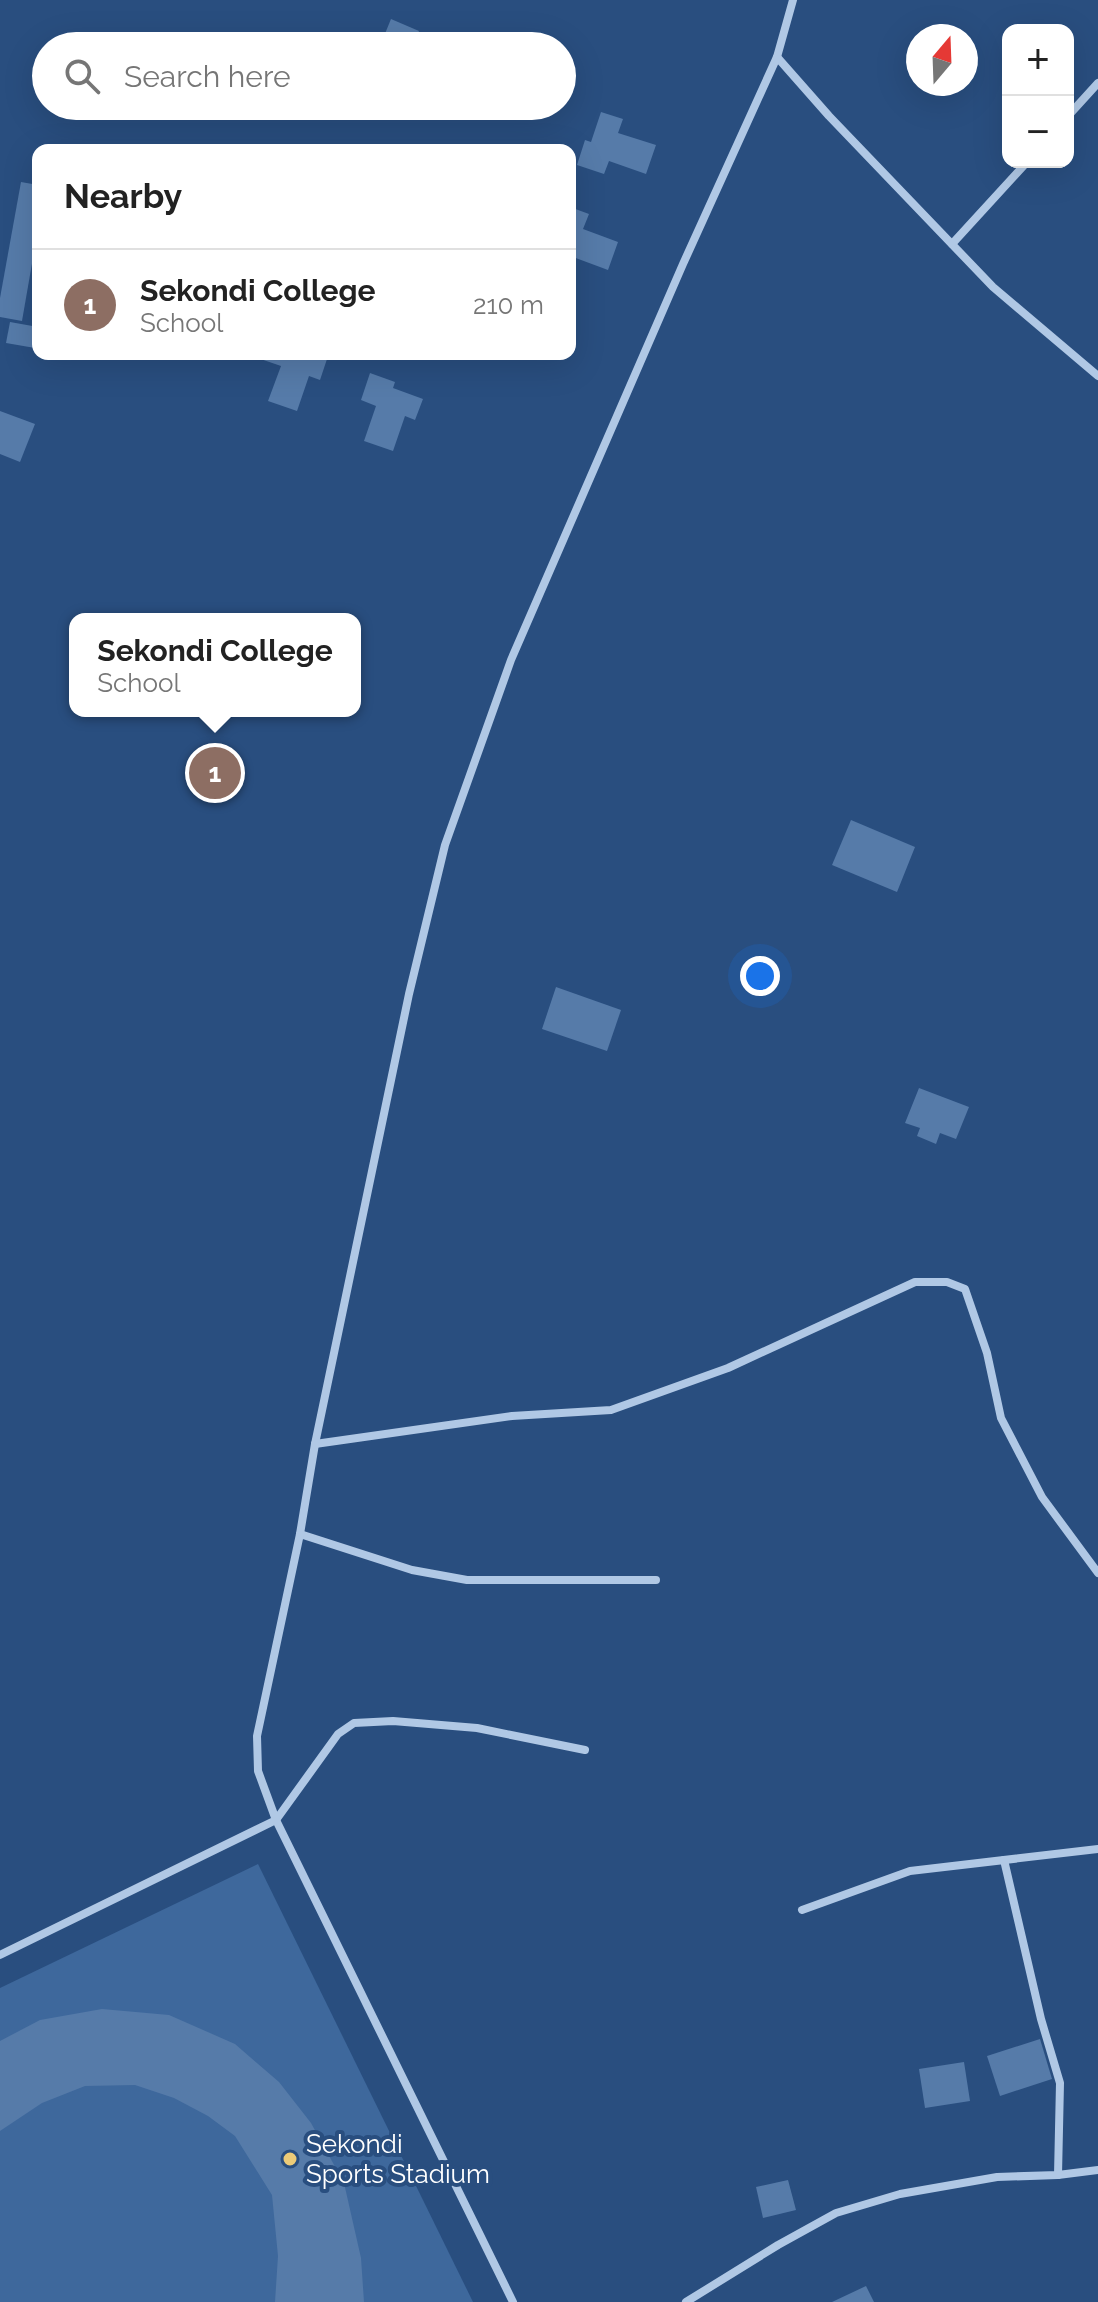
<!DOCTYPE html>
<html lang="en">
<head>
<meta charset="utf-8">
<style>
  :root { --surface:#fff; --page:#f6f6f6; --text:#222; --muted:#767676; --line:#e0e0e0; --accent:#7d6e49 }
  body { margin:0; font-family:Raleway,sans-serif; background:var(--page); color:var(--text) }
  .controls { position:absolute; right:24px; top:24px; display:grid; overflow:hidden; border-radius:16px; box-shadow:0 8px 32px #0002 }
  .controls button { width:72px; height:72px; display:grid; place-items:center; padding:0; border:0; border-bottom:2px solid var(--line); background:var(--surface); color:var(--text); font:40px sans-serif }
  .compass { position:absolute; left:906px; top:24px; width:72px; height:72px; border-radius:50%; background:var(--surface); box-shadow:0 8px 32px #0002; rotate:19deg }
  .you { position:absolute; left:760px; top:976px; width:28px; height:28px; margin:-20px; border:6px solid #fff; border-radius:50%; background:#1a73e8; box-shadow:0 0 0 12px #1a73e833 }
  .badge { display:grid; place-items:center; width:52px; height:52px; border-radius:50%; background:var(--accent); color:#fff; font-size:26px; font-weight:700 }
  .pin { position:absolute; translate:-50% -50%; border:4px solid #fff; box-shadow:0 2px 8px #0006 }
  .popup { position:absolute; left:69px; top:613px; width:292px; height:104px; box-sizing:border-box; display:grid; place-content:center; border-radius:16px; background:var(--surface); filter:drop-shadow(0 2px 6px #0005); font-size:26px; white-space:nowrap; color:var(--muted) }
  .popup b { font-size:30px; color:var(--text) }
  .popup::after { content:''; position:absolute; left:50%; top:100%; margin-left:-16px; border:16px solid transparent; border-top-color:var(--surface) }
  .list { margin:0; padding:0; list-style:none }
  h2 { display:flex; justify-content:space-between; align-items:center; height:104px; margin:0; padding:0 32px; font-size:34px }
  h2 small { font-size:26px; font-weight:400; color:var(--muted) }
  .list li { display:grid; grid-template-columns:52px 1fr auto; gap:24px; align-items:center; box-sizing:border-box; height:112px; padding:0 32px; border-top:2px solid var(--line) }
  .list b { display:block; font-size:30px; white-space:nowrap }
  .list p { margin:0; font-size:26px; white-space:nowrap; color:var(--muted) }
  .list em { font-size:26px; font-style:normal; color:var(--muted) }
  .icon { flex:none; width:44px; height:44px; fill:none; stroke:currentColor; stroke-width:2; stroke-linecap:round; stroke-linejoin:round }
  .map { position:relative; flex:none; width:1098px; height:2302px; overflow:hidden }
  .search { position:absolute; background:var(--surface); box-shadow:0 8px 32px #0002; left:32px; top:32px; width:544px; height:88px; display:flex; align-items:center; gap:20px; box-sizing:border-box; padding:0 28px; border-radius:44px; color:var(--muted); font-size:30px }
  .panel { position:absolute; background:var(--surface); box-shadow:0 8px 32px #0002; left:32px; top:144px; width:544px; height:216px; border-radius:16px }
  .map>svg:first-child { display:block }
  .green { fill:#3e689c }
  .building { fill:#567ba9 }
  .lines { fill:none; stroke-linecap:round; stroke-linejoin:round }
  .minor { stroke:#b0c8e5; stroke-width:8 }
  .poi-dot { fill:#eccb78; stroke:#294e7f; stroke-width:3 }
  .labels { text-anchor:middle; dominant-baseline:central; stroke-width:8; stroke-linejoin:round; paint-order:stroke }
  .poi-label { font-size:26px; fill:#fff; stroke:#294e7f; text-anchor:start }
</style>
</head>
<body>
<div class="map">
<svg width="1098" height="2302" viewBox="0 0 1098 2302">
  <rect width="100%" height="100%" fill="#294e7f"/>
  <path class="green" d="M258,1864l215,438h-473v-314z"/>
  <g class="building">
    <path d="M391,19l28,12 -6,15h-33z"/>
    <path d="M601,112l22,7 -5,14 38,12 -10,29 -37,-13 -5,13 -27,-9 8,-25 6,2z"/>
    <path d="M21,182l17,3v44l-16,92 -22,-4v-19z"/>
    <path d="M570,207l19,7 -6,15 35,13 -10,28 -35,-13 -3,3z"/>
    <path d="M10,322l28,5 -3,21 -29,-5z"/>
    <path d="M252,354h61l14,5 -7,21 -11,-4 -12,35 -29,-10 13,-35 -29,-10z"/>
    <path d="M370,373l25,9 -2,6 30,11 -8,21 -10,-4 -12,35 -29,-10 12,-35 -15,-6z"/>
    <path d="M0,411l35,13 -15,38 -20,-8z"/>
    <path d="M851,820l64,27 -18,45 -65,-27z"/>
    <path d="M556,987l65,23 -14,41 -65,-22z"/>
    <path d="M919,1088l50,19 -13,32 -16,-6 -4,11 -19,-8 3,-8 -15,-5z"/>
    <path d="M102,2009l67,6 66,29 44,38 32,41 33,60 17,75 3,44h-89l3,-46 -6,-61 -37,-59 -27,-20 -34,-18 -39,-13 -50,1 -43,17 -42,28v-90l40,-21z"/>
    <path d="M1040,2039l12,40 -52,17 -13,-40z"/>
    <path d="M964,2062l6,39 -45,7 -6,-39z"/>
    <path d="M788,2180l8,30 -33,8 -7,-31z"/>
    <path d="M866,2286l8,16h-42z"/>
  </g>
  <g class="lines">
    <g class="minor">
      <path d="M777,57l52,59 164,171 105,89"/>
      <path d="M1068,116l30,-33"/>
      <path d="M952,244l75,-82"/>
      <path d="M315,1444l197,-28 99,-6 117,-42 187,-86h32l18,7 22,64 14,65 41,79 56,76"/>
      <path d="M300,1534l112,36 55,10h189"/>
      <path d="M1004,1860l37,159 19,64 -2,92"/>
      <path d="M802,1910l108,-39 188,-22"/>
      <path d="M0,1955l276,-135 62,-86 16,-11 39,-2 84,7 108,22"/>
      <path d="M513,2302l-237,-482 -18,-49 -1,-35 43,-202 15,-90 94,-450 36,-149 66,-185 172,-396 94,-207 16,-57"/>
      <path d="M686,2302l92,-57 58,-32 64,-19 97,-17 61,-2 40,-5"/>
    </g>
  </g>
  <circle class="poi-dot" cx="290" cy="2159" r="8"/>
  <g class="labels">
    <g class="poi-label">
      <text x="306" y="2144">Sekondi<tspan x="306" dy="30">Sports Stadium</tspan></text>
    </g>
  </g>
</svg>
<div class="controls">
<button>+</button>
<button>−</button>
</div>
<svg class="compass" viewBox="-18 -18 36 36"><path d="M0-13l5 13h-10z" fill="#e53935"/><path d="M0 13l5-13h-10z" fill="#767676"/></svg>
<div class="you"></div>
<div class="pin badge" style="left:215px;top:773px;background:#8d6e63">1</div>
<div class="popup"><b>Sekondi College</b>School</div>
<div class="search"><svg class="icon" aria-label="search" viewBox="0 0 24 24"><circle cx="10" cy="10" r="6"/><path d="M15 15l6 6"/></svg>Search here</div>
<section class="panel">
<h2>Nearby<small></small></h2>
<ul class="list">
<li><span class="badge" style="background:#8d6e63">1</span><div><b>Sekondi College</b><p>School</p></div><em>210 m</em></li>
</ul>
</section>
</div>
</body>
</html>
